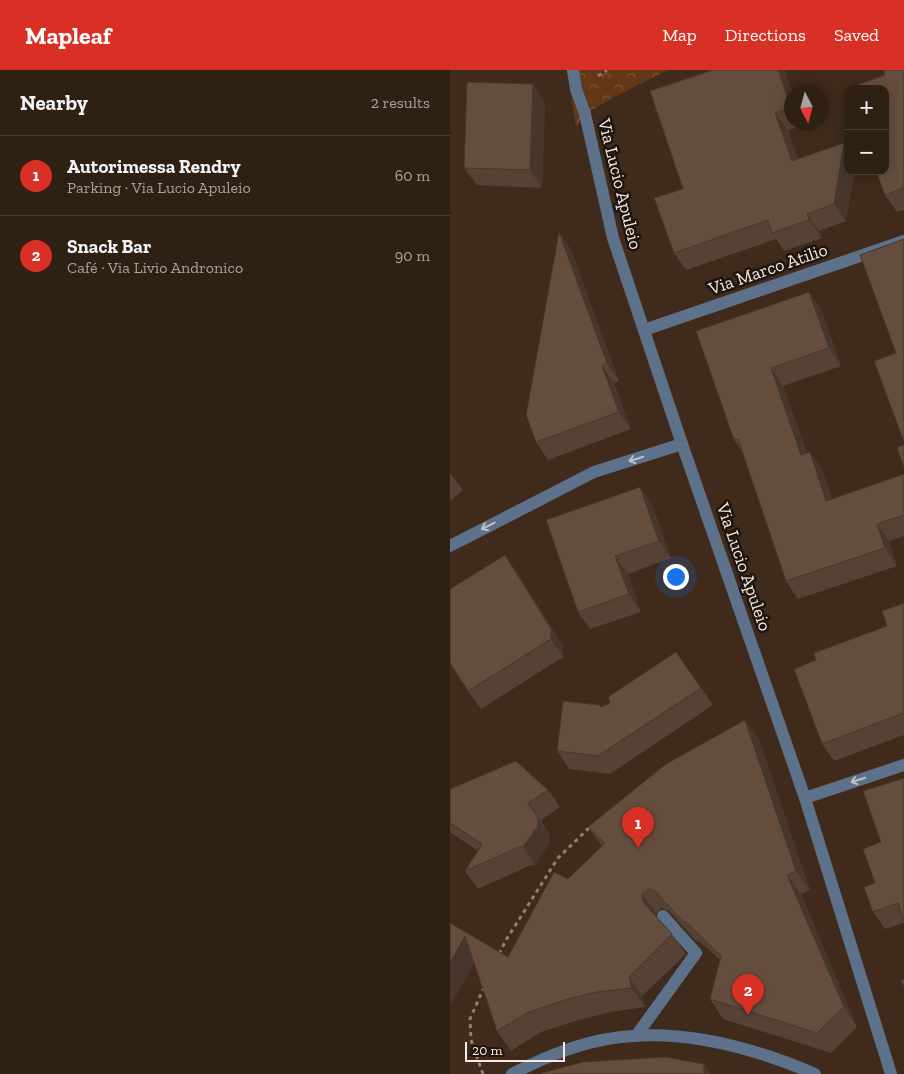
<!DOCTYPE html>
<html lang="en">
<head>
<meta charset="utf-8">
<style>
  :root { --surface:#2f2014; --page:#3b2d22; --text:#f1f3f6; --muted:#a7a3a0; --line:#4a3e34; --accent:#d93025 }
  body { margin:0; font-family:"Zilla Slab",serif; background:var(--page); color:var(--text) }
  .controls { position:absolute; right:15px; top:15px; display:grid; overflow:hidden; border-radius:10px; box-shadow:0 2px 12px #0003 }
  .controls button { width:45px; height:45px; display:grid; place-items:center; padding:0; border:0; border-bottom:1px solid var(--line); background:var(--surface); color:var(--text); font:25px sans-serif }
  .compass { position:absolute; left:334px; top:15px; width:45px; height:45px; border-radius:50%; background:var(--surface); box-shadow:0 2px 12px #0003; rotate:174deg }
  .scale { position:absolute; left:15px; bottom:12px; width:100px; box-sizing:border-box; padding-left:5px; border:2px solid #f8eae1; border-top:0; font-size:14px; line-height:18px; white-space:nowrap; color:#f8eae1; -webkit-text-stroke:4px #1f150f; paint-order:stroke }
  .you { position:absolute; left:225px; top:506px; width:18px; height:18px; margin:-12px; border:4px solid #fff; border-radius:50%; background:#1a73e8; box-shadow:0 0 0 8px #1a73e833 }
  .badge { display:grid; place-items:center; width:32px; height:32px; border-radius:50%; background:var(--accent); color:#fff; font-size:16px; font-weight:700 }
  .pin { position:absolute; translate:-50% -41px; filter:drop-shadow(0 1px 2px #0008) }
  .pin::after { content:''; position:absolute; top:26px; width:18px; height:15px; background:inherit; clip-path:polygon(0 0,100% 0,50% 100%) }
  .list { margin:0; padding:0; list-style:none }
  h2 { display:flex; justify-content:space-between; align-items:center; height:65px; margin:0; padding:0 20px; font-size:21px }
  h2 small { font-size:16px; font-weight:400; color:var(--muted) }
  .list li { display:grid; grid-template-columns:32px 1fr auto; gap:15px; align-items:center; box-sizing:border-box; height:80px; padding:0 20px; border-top:1px solid var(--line) }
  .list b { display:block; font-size:19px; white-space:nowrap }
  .list p { margin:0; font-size:16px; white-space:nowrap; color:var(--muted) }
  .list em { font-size:16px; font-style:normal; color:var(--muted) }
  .map { position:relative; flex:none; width:454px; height:1004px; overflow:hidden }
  header { display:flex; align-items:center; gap:30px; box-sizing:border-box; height:70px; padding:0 25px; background:var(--accent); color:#fff }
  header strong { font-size:24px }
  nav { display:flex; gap:28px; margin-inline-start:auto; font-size:18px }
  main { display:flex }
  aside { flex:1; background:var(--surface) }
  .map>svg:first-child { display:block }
  .park { fill:url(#park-crowns) }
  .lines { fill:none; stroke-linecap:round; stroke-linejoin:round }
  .path { stroke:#917f73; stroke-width:3; stroke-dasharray:4 4; stroke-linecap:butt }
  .service { stroke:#5d718a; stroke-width:12 }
  .minor { stroke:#5d718a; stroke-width:12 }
  .wall { fill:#564234 }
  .shaded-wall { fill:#46362b }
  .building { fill:#644d3d; stroke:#46362b }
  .oneway { stroke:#c2c0c3 }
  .labels { text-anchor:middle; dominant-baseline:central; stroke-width:5; stroke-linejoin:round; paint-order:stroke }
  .street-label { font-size:18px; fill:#f8eae1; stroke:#1f150f }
</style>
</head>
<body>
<header>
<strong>Mapleaf</strong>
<nav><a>Map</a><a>Directions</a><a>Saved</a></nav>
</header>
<main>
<aside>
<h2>Nearby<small>2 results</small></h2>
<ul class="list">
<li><span class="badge">1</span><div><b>Autorimessa Rendry</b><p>Parking · Via Lucio Apuleio</p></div><em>60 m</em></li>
<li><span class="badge">2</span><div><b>Snack Bar</b><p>Café · Via Livio Andronico</p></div><em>90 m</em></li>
</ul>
</aside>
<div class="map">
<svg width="454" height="1004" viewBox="0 0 454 1004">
  <defs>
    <pattern id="park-crowns" width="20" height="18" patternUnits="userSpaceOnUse" patternTransform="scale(1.25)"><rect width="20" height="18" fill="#643816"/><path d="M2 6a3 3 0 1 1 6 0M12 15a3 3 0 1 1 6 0" fill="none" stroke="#7b5538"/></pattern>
  </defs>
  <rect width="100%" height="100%" fill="#3f2a1b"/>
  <path class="park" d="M117,0h101l-54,27 -29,17 -9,13z"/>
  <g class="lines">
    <g class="path">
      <path d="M148,6l9,-6"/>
      <path d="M49,884l7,-14 52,-82 33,-32"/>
      <path d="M33,1004l-12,-34 -1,-21 14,-32"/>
    </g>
    <g class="service">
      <path d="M123,0l3,19 9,25"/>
      <path d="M186,966l60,-83 -33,-37"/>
    </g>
    <g class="minor">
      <path d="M135,44l28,124 69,206 123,354 86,276"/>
      <path d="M194,260l260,-89"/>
      <path d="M0,476l144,-74 88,-28"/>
      <path d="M355,728l99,-33"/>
      <path d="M62,1004c25,-13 50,-24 77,-31 76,-20 156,1 226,31"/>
    </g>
  </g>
  <g class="wall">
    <path d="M263,0h72l7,22v30h10l1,3 -15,5 10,29 46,-16 2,78 -27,10 3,7 -38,13 -8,-12 -90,31 -12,-17z"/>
    <path d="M454,0v140l-7,2 -12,-17v-120z"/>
    <path d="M95,32l-3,86 -65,-3 -13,-17z"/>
    <path d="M109,162l12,18 48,131 -5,2 17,46 -83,31 -12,-18z"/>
    <path d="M359,222l12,17 20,57 -58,20 24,67 15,16 10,30 72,-25v62l-15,5 8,25 -99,33 -12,-18 -43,-128 -9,-13z"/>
    <path d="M0,403l13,17 -13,11z"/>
    <path d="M202,434l19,54 -43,16 13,38 -51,17 -12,-17 -32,-92z"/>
    <path d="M67,502l46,74v11l-82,52 -13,-18z"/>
    <path d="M454,533v132l-70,26 -12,-17 -6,-84 71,-34z"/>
    <path d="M226,582l37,53 -103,69 -41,-5 -12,-18 44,-44 9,-4z"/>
    <path d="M309,669l51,151 -9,4 56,133 -26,26 -108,-34 -13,-20 10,-39 -21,-19 -2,1 -28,-31 -7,-3 -6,5v3l16,18 14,20 -44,42 3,11 -35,5 -35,9 -34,11 -30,19 -14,-20 -23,-68 -24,43v-83l58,34 60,-78 34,-33 -14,-19z"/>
    <path d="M454,708v145l-19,6 -12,-17 2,-29 6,-41z"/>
    <path d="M0,719l98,1 12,17 -19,13 9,16v7l-15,22h-4l-53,24 -13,-18 13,-20 -28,-19z"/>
  </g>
  <g class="shaded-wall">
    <path d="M328,0h7l7,22v16z"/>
    <path d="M83,14l12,18 -3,86 -12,-18z"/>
    <path d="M325,43l13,17 16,49 -12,-18z"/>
    <path d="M394,73l4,5v23h7l-9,50 -12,-17z"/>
    <path d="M357,144l12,17 3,7 -13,-18z"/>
    <path d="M109,162l12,18 48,131 -12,-18z"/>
    <path d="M359,222l12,17 20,57 -12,-18z"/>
    <path d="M152,296l12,17 17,46 -12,-17z"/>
    <path d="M321,298l12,18 30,86 -12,-17z"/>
    <path d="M360,382l12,17 16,49 -12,-17z"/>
    <path d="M190,417l12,17 19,54 -12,-17z"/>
    <path d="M427,454l12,17 8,25 -12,-18z"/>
    <path d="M55,485l12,17 46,74v11l-12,-18z"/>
    <path d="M165,486l13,18 13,38 -12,-18z"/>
    <path d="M295,650l14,19 51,151 -14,-19z"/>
    <path d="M78,733l22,33v7l-15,22 -12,-18z"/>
    <path d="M337,805l14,19 56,133 -13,-20z"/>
    <path d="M192,824l14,19 1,8 -14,-19z"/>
    <path d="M15,866l14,19 -29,51v-43z"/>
    <path d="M179,907l13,19 3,11 -13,-19z"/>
    <path d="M254,994l7,10h-7z"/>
  </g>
  <g class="building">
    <path d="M263,0h65l13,37 -16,6 17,48 52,-18 -10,61 -27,10 2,6 -37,13 -4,-13 -94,33 -20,-55 29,-9 -33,-98z"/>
    <path d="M433,0h21v118l-19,7 -9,-24h9v-82h-37v4l-2,-4 39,-14z"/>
    <path d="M17,12l66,2 -3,86 -66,-2z"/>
    <path d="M109,162l48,131 -5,3 17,46 -83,30 -10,-27z"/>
    <path d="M454,169v203l-30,-81 22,-8 -36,-98z"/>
    <path d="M359,222l20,56 -58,20 30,87 9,-3 16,49 78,-27v41l-27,9 8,24 -99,33 -48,-142 -4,1 -38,-109z"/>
    <path d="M454,375v23l-7,-21z"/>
    <path d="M190,417l19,54 -44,15 14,38 -51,18 -32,-92z"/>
    <path d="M55,485l46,74v10l-83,52 -18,-28v-74z"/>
    <path d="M454,533v110l-82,31 -28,-75 22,-9 -2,-7 73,-27 -5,-15z"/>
    <path d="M226,582l25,36 -103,68 -41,-5 6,-50 36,4 2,2 9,-4 -2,-6z"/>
    <path d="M295,650l51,151 -9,4 57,132 -27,26 -107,-34 11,-43 -36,-35 -1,2 -29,-32 -7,-2 -6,5 1,8 29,32 -43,43 3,11 -35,4 -36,9 -34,12 -30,18 -32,-95 -15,27v-40l58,34 46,-85 14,7 37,-36 -17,-16 78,-63z"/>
    <path d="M66,691l32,29 -20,13 10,15v8l-15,21h-4l-54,24 17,-27 -32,-21v-34z"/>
    <path d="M454,708v143l-6,-18 -25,9 -9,-25 11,-4 -12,-34 18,-7 -18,-51z"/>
    <path d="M454,909v8l-3,-7z"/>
    <path d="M215,987l39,7v10h-163l1,-1 41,-11z"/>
  </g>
  <defs><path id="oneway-shaft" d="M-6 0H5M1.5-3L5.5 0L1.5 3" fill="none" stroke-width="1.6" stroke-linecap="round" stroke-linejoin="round" transform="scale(1.25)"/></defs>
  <g class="oneway">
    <use href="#oneway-shaft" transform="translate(186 389) rotate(162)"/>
    <use href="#oneway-shaft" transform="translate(38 456) rotate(153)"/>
    <use href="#oneway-shaft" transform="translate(408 710) rotate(162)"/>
  </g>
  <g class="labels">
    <g class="street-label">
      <text transform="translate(170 114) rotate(76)">Via Lucio Apuleio</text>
      <text transform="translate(318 199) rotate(-19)">Via Marco Atilio</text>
      <text transform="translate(294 497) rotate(71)">Via Lucio Apuleio</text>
    </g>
  </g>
</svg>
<div class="controls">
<button>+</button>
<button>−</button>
</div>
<svg class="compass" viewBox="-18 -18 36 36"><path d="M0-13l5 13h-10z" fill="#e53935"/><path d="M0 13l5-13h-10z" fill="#a7a3a0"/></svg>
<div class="scale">20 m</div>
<div class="you"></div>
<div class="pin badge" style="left:188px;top:778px">1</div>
<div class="pin badge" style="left:298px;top:945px">2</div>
</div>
</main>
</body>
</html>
